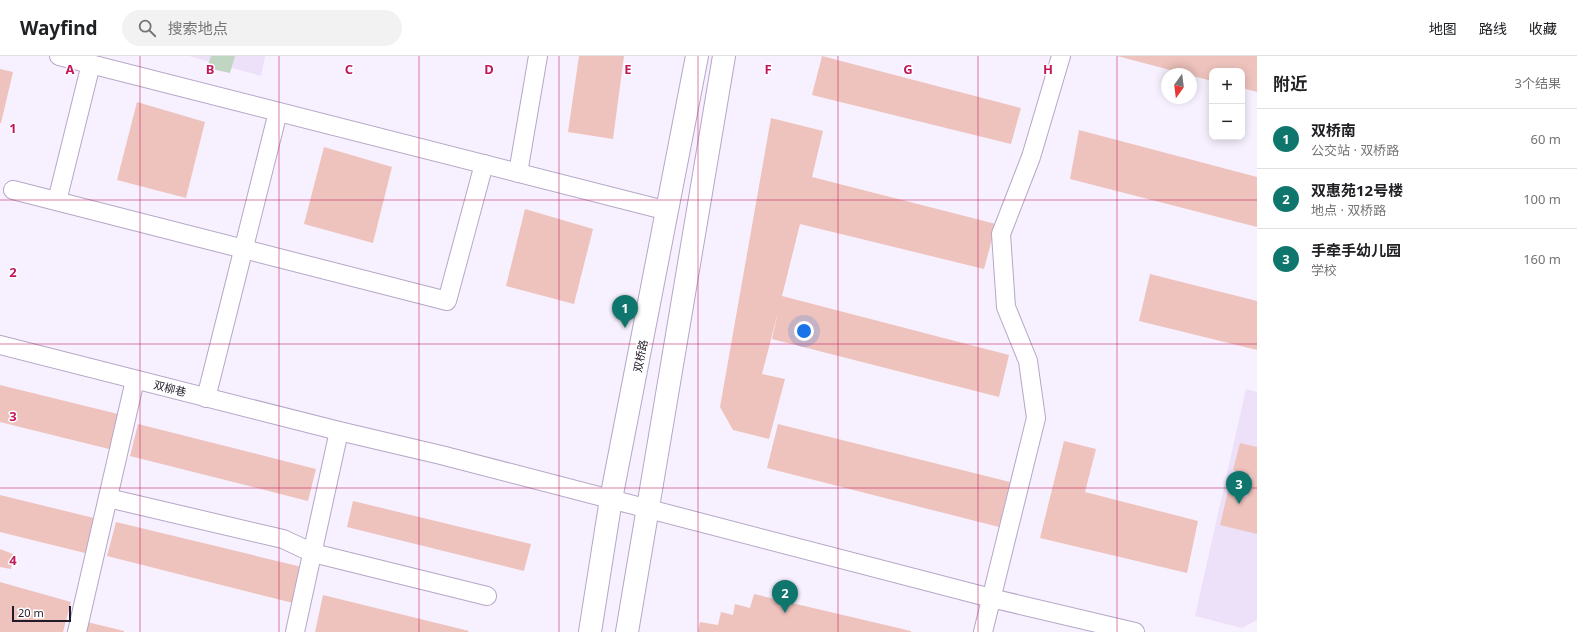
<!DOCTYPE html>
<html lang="zh">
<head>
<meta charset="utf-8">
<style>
  :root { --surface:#fff; --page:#f2f2f2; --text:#202124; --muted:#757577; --line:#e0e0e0; --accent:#0f766e }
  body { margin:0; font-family:"Noto Sans","Noto Sans SC",sans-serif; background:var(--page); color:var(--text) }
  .controls { position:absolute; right:12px; top:12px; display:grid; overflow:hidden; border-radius:8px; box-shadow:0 2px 10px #0003 }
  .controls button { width:36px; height:36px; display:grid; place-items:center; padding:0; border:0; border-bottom:1px solid var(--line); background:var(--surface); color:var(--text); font:20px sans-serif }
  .compass { position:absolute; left:1161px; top:12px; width:36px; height:36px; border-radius:50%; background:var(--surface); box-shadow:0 2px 10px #0003; rotate:194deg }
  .scale { position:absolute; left:12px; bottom:10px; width:59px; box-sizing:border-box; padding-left:4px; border:2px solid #231c28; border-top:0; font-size:11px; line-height:14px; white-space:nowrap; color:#231c28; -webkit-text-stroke:3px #fff; paint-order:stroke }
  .you { position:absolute; left:804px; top:275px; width:14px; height:14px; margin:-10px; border:3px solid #fff; border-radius:50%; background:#1a73e8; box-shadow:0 0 0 6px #1a73e833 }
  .badge { display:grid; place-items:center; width:26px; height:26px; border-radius:50%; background:var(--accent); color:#fff; font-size:13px; font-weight:700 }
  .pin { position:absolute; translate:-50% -33px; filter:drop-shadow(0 1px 2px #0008) }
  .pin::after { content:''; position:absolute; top:21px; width:14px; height:12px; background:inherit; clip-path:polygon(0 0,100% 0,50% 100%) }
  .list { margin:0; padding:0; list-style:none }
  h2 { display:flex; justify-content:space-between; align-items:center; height:52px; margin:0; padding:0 16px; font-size:17px }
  h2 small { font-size:13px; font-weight:400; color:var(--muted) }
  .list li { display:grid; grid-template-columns:26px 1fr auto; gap:12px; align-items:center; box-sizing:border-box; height:60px; padding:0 16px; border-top:1px solid var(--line) }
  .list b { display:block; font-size:15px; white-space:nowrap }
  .list p { margin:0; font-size:13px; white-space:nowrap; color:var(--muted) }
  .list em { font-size:13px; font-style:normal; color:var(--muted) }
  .icon { flex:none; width:22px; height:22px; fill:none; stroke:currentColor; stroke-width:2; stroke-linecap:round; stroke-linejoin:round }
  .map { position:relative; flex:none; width:1257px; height:576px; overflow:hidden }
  header { display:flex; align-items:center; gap:24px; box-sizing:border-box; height:56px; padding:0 20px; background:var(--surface); border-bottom:1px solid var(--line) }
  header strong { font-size:19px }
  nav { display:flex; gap:22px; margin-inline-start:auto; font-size:14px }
  .search { width:280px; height:36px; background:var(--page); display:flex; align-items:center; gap:10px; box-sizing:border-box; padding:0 14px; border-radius:22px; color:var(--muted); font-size:15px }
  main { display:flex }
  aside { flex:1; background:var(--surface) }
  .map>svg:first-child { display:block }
  .built { fill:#ede1f9 }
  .green { fill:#c1d5c3 }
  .building { fill:#eec3bd }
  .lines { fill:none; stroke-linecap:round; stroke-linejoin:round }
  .minor-casing { stroke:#b7a6c7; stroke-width:20 }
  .secondary-casing { stroke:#b7a6c7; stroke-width:24 }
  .minor { stroke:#fff; stroke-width:18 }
  .secondary { stroke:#fff; stroke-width:22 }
  .grid { fill:none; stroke:#c2185b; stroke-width:1; stroke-opacity:0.55 }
  .labels { text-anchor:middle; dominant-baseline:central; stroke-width:3; stroke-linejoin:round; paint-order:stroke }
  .street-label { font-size:11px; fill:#231c28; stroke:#fff }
  .grid-label { font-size:13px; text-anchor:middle; font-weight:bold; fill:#c2185b; stroke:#fff; stroke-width:3; stroke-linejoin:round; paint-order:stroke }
</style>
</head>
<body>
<header>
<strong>Wayfind</strong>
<div class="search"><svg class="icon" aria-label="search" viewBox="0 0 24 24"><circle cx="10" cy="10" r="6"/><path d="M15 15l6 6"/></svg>搜索地点</div>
<nav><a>地图</a><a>路线</a><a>收藏</a></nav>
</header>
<main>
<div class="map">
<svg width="1257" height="576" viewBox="0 0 1257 576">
  <rect width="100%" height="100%" fill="#f7f0fe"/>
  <g class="built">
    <path d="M189,0h76l-4,20z"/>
    <path d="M1246,333l11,3v228l-15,8 -47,-12z"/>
  </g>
  <path class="green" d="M211,0h24l-5,17 -23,-5z"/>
  <g class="building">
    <path d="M579,0h45l-11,83 -45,-7z"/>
    <path d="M822,0l199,52 -10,36 -199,-49z"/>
    <path d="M1117,0h140v36l-15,-4v-17h-30v10z"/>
    <path d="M0,13l13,3 -12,51h-1z"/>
    <path d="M137,46l68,20 -19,76 -69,-18z"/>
    <path d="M771,62l52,13 -11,46 184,47 -12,45 -184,-45 -18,72 227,59 -10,42 -227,-58 6,-27 -16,62 23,5 -16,60 -36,-9 -13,-23z"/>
    <path d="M1079,74l178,47v50l-187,-48z"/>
    <path d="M324,91l68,20 -19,76 -69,-19z"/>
    <path d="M525,153l68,20 -19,75 -68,-18z"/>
    <path d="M1150,218l107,27v49l-118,-29z"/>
    <path d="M0,329l122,30 -9,35 -113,-28z"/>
    <path d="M138,368l178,45 -8,32 -178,-45z"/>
    <path d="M778,368l232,58 -11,45 -232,-59z"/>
    <path d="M1064,385l32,8 -11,43 113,29 -11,52 -147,-35z"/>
    <path d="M1240,387l17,4v87l-37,-9 8,-34 19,6 5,-21 -19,-6z"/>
    <path d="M0,439l98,24 -9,35 -89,-22z"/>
    <path d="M353,445l178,43 -7,27 -177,-44z"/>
    <path d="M116,466l186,45 -9,36 -186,-47z"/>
    <path d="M0,493l13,5 -2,15 -11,-2z"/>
    <path d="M0,526l71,20 -8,30h-63z"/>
    <path d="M754,538l157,37v1h-213l2,-10 18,3 3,-13 12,3 2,-11 15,4z"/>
    <path d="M323,539l146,36 -1,1h-153z"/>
    <path d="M87,566l37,9v1h-39z"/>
  </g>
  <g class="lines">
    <defs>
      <g id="minor">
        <path d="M59,0l609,155"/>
        <path d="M518,117l20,-117"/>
        <path d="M13,134l434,111 37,-137"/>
        <path d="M57,145l34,-137"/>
        <path d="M0,289l339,86 102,24 550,143 144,34"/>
        <path d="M206,342l72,-286"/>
        <path d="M108,442l175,41 30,14 174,43"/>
        <path d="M77,576l58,-252"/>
        <path d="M295,576l44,-201"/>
        <path d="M983,576l53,-214 -8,-57 -22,-54 -5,-73 30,-77 30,-101"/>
      </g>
      <g id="secondary">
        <path d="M590,576l21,-133 86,-443"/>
        <path d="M627,576l97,-576"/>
      </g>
    </defs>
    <use href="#minor" class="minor-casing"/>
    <use href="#secondary" class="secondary-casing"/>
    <use href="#minor" class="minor"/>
    <use href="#secondary" class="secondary"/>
  </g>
  <path class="grid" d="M140,0v576M279,0v576M419,0v576M559,0v576M698,0v576M838,0v576M978,0v576M1117,0v576M0,144h1257M0,288h1257M0,432h1257"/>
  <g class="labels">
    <g class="street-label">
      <text transform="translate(640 300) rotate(-79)">双桥路</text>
      <text transform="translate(170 332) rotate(14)">双柳巷</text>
    </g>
  </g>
  <g class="grid-label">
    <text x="70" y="18">A</text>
    <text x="210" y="18">B</text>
    <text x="349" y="18">C</text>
    <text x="489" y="18">D</text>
    <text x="628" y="18">E</text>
    <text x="768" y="18">F</text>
    <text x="908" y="18">G</text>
    <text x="1048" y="18">H</text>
    <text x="13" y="77">1</text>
    <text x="13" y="221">2</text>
    <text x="13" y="365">3</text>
    <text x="13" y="509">4</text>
  </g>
</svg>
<div class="controls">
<button>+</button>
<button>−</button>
</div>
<svg class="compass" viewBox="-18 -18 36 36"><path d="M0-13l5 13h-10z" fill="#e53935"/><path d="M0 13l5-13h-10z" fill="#757577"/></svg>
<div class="scale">20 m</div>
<div class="you"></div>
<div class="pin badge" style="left:625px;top:272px">1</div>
<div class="pin badge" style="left:785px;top:557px">2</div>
<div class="pin badge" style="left:1239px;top:448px">3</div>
</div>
<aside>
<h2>附近<small>3个结果</small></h2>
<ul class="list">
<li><span class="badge">1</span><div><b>双桥南</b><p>公交站 · 双桥路</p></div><em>60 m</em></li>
<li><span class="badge">2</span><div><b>双惠苑12号楼</b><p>地点 · 双桥路</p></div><em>100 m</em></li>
<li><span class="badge">3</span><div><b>手牵手幼儿园</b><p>学校</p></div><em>160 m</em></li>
</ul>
</aside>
</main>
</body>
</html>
